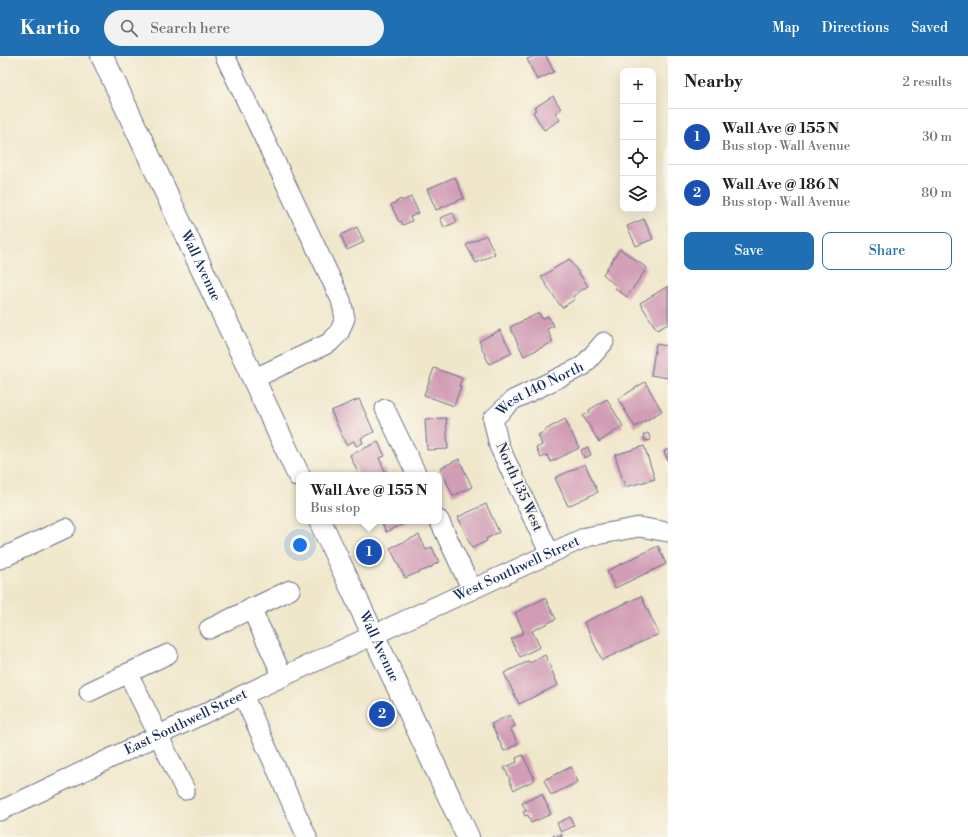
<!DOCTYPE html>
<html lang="en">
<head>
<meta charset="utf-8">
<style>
  :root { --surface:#fff; --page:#f2f2f2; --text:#202124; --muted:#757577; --line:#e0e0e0; --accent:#1f6fb2 }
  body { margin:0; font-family:"Libre Bodoni",serif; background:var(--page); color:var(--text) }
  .controls { position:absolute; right:12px; top:12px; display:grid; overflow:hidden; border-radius:8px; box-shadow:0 4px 16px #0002 }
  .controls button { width:36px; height:36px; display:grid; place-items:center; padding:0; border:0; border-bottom:1px solid var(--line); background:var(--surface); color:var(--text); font:20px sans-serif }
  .you { position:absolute; left:300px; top:489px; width:14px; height:14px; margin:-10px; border:3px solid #fff; border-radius:50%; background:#1a73e8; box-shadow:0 0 0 6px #1a73e833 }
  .badge { display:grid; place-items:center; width:26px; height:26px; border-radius:50%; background:var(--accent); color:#fff; font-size:13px; font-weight:700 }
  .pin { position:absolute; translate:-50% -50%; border:2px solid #fff; box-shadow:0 1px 4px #0006 }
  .popup { position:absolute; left:296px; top:416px; width:146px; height:52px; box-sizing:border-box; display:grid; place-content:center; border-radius:8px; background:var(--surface); filter:drop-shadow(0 1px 3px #0005); font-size:13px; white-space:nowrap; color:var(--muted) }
  .popup b { font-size:15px; color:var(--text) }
  .popup::after { content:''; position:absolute; left:50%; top:100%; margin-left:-8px; border:8px solid transparent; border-top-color:var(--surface) }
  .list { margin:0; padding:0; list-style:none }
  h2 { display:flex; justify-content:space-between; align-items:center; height:52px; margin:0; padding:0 16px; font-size:17px }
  h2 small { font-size:13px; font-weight:400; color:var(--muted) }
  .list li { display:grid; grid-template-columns:26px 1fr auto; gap:12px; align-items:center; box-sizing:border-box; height:56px; padding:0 16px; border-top:1px solid var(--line) }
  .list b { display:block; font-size:15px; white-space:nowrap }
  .list p { margin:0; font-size:13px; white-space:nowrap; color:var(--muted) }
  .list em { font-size:13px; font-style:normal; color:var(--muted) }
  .actions { display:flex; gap:8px; padding:12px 16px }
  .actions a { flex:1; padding:9px 0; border:1px solid var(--accent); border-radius:8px; text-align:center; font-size:14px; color:var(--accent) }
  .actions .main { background:var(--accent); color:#fff }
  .icon { flex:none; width:22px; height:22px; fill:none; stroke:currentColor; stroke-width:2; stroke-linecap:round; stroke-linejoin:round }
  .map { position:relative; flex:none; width:668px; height:781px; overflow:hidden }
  header { display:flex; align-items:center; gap:24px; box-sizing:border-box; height:56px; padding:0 20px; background:var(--accent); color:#fff }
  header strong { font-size:19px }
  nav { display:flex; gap:22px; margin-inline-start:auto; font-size:14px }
  .search { width:280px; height:36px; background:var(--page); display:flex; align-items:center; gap:10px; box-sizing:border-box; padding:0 14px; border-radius:22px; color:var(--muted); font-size:15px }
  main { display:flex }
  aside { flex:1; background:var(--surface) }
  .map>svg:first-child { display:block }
  .building { fill:#d19cb5 }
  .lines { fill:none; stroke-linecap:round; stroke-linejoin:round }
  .minor-casing { stroke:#666f84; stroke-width:21 }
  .major-casing { stroke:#666f84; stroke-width:24 }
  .minor { stroke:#fff; stroke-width:19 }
  .major { stroke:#fff; stroke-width:22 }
  .labels { text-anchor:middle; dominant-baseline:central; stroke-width:4; stroke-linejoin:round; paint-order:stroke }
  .street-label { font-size:14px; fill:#1b2f5e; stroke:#fbf7ec }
</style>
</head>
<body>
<header>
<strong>Kartio</strong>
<div class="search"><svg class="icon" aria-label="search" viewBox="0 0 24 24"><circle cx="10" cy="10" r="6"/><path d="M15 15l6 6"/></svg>Search here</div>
<nav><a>Map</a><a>Directions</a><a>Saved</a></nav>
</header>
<main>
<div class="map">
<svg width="668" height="781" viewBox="0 0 668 781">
  <rect width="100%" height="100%" fill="#fbf7ec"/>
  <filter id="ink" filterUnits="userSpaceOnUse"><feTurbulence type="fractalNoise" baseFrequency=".025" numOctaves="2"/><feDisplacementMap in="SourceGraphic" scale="8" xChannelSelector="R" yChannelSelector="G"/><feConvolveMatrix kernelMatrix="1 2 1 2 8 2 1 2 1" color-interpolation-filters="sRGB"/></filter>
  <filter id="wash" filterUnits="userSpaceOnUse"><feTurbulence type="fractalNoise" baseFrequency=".012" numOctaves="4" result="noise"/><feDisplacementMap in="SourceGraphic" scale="16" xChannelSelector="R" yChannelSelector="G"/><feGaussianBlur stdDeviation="0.9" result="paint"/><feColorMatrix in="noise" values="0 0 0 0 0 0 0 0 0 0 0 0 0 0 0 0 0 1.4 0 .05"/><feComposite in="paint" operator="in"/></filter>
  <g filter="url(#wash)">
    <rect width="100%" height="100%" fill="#f0e7cb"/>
    <g id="blocks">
      <g class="building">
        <path d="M535,0h11l8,16 -17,8 -10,-21z"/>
        <path d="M553,40l8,13 -6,4 5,7 -16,10 -11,-18 3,-2 -2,-2z"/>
        <path d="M455,121l9,21 -28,12 -9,-21z"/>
        <path d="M411,141l8,16 -9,4 2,4 -9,4 -2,-4 -2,1 -8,-17 10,-6 1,2z"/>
        <path d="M453,157l4,9 -13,5 -4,-9z"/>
        <path d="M644,163l9,20 -17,7 -9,-20z"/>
        <path d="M357,171l7,15 -17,8 -6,-15z"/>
        <path d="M486,179l9,19 -19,9 -10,-18z"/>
        <path d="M620,193l27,19 -20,29 -12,-9 1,-2 -13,-12z"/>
        <path d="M569,203l19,27 -15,10 2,3 -13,9 -21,-31z"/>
        <path d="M668,230v38l-11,6 -17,-27z"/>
        <path d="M539,257l3,6 6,-3 6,10 -7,3 6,13 -29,14 -14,-29z"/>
        <path d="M500,274l12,23 -23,11 -10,-23z"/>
        <path d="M656,288l12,2v32l-17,-3z"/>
        <path d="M434,312l28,10 -3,8h2l-7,20 -30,-11z"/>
        <path d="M645,326l17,29 -27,16 -17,-28z"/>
        <path d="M359,343l15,33 -13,6 2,5 -7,3 -2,-5 -8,4 -15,-34z"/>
        <path d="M607,343l16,27 -24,16 -16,-26 7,-4 -1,-2z"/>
        <path d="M446,362l2,31 -21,1 -2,-31z"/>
        <path d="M565,363l14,29 -28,14 -4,-7 -6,3 -5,-10 6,-3 -4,-10 8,-4 -1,-1z"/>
        <path d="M648,377l3,7 -6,1 -2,-6z"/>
        <path d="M378,386l7,14 -6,2 8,17h-28l-9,-20z"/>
        <path d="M644,390l11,33 -30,8 -10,-32z"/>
        <path d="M588,391l3,8 -7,3 -3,-8z"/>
        <path d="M668,393v12l-4,-10z"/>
        <path d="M459,403l13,28 -19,9 -13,-28z"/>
        <path d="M585,408l13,28 -30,14 -13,-28z"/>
        <path d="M486,448l13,28 -13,7 1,2 -15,7 -14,-31z"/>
        <path d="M381,465h28l-23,11z"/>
        <path d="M419,479l7,15 6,-3 7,15 -7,4v1l-27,11 -15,-30z"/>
        <path d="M658,490l8,18 -51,24 -8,-17z"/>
        <path d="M641,540l18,38 -57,26 -18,-38z"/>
        <path d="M545,542l11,21 -24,12 8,16 -20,10 -9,-18 13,-6 -9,-20z"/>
        <path d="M545,599l13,30 -39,19 -15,-31 25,-12 1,2z"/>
        <path d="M510,659l5,11 -5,2 8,16 -14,7 -13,-27z"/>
        <path d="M523,699l12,25 -21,10 -5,-10 1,-1 -6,-11 13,-6 -1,-4z"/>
        <path d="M571,711l7,15 -27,13 -7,-15z"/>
        <path d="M542,738l9,20 -20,9 -3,-8 -3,1 -2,-4 3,-1 -4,-8z"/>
        <path d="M570,761l4,9 -13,6 -4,-9z"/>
        <path d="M561,778l1,3h-12l4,-2 1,2z"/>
      </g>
    </g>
  </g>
  <g filter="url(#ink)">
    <use href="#blocks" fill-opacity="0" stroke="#666f84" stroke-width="1"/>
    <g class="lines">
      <defs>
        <g id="minor">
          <path d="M225,0l116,244 4,18 -6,15 -10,10 -76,36"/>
          <path d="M385,353l32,66"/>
          <path d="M439,464l33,70"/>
          <path id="s1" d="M550,498l-51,-108 -6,-27 20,-19 70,-34 21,-24"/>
          <path d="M0,503l66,-31"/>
          <path d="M251,552l32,69"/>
          <path d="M209,573l81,-39"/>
          <path d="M128,617l57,117"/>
          <path d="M89,636l79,-38"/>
          <path d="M243,639l64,142"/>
          <path id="s2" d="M0,755l243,-116 343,-158 53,-10 29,5"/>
        </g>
        <g id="major">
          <path id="s3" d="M102,0l197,420"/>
          <path id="s4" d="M320,465l148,316"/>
        </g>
      </defs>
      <use href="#minor" class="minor-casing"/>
      <use href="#major" class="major-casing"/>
      <use href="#minor" class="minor"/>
      <use href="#major" class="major"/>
    </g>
  </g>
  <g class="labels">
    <g class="street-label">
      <text stroke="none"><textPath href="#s3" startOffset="232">Wall Avenue</textPath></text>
      <text stroke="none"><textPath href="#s1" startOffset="204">West 140 North</textPath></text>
      <text transform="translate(519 431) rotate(66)">North 135 West</text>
      <text stroke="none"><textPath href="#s2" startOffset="571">West Southwell Street</textPath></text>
      <text stroke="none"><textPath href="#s4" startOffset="139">Wall Avenue</textPath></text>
      <text stroke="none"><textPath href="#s2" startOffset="206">East Southwell Street</textPath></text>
    </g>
  </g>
</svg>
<div class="controls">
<button>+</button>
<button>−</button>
<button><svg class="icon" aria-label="locate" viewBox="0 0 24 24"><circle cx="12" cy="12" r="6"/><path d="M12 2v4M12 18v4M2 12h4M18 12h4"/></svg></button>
<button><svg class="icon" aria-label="layers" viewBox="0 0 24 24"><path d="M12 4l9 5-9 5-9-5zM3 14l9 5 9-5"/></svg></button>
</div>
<div class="you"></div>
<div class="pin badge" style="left:369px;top:496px;background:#1a4fb4">1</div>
<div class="popup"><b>Wall Ave @ 155 N</b>Bus stop</div>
<div class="pin badge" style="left:382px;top:658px;background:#1a4fb4">2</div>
</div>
<aside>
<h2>Nearby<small>2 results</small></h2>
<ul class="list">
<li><span class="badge" style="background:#1a4fb4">1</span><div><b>Wall Ave @ 155 N</b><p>Bus stop · Wall Avenue</p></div><em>30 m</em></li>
<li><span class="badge" style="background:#1a4fb4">2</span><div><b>Wall Ave @ 186 N</b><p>Bus stop · Wall Avenue</p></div><em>80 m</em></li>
</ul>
<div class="actions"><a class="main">Save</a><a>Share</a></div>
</aside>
</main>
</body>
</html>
